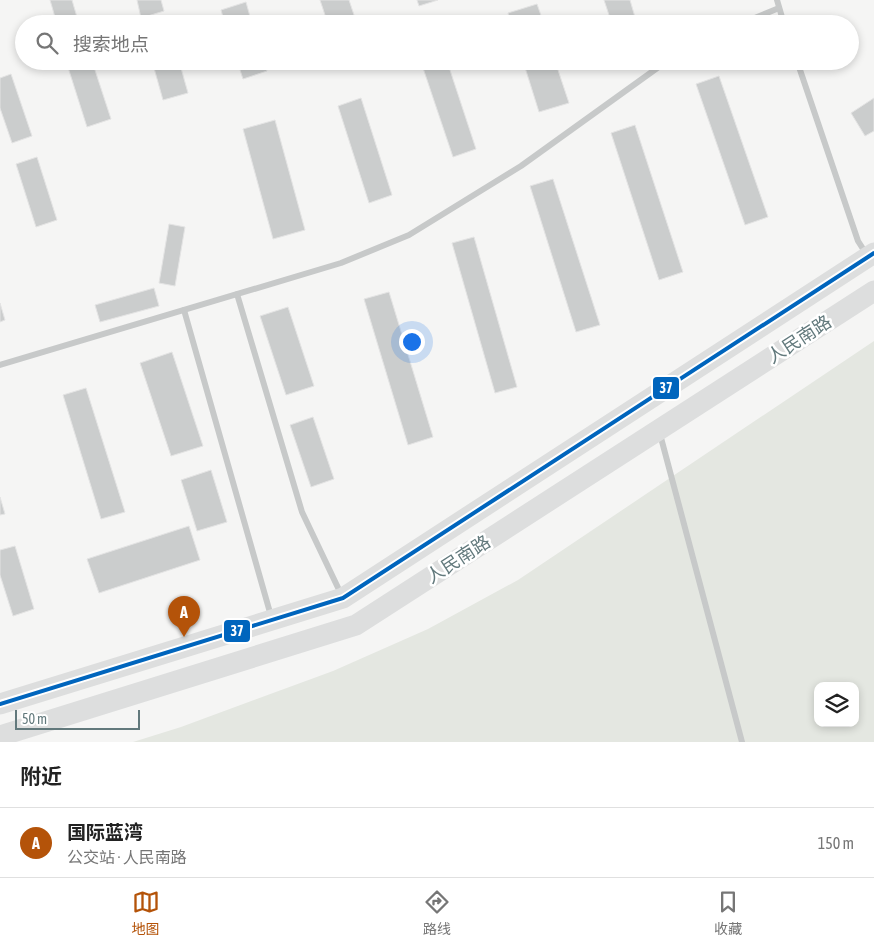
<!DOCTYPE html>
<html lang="zh">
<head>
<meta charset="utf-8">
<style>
  :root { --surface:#fff; --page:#f6f6f6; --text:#222; --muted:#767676; --line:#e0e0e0; --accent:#b45309 }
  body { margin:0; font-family:"Asap Condensed","Noto Sans SC",sans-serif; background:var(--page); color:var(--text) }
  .controls { position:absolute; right:15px; bottom:15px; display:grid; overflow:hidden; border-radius:10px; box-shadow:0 2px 8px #0003 }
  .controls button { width:45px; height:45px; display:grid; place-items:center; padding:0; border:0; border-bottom:1px solid var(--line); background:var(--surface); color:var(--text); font:25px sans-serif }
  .scale { position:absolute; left:15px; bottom:12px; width:125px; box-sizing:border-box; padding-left:5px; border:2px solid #62797c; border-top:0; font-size:14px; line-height:18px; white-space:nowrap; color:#62797c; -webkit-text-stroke:4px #fff; paint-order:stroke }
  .you { position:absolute; left:411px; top:341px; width:18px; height:18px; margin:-12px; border:4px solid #fff; border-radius:50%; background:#1a73e8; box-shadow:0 0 0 8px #1a73e833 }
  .badge { display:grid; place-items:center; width:32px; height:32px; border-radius:50%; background:var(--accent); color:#fff; font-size:16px; font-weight:700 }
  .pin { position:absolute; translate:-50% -41px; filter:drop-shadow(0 1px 2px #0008) }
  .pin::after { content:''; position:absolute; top:26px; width:18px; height:15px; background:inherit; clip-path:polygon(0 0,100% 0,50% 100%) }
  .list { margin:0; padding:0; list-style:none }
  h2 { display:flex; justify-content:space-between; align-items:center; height:65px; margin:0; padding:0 20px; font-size:21px }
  h2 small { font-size:16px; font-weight:400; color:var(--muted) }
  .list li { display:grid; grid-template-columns:32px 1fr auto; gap:15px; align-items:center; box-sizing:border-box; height:70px; padding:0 20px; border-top:1px solid var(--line) }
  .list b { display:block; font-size:19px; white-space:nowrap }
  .list p { margin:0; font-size:16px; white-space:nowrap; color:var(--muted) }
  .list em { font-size:16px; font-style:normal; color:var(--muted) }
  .icon { flex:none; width:28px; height:28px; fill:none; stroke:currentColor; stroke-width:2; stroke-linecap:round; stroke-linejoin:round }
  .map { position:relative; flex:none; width:874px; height:742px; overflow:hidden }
  .search { position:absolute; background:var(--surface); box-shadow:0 2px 8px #0003; left:15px; right:15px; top:15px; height:55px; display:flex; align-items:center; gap:12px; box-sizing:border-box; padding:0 18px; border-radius:28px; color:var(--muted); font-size:19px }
  .sheet { height:135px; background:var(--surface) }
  nav { display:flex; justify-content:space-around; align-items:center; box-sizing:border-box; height:70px; border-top:1px solid var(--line); background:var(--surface); font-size:14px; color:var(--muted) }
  nav a { display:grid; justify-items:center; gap:2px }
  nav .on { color:var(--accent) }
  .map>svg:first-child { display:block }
  .green { fill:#e4e7e1; fill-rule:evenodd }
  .building { fill:#cbcdcd; stroke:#e4e4e4 }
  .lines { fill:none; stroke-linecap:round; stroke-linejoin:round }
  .lane { stroke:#c7c9c9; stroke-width:6 }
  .primary { stroke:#dddede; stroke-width:21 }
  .bus-1-casing { stroke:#fff; stroke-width:8 }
  .bus-1 { stroke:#0065bd; stroke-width:4 }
  .labels { text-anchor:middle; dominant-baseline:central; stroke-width:5; stroke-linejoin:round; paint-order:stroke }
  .street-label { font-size:18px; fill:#62797c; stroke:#fff }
  .line-badge { stroke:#fff; stroke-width:2 }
  .badge-label { font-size:14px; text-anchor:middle; font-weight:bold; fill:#fff }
</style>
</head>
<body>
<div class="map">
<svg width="874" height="742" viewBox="0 0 874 742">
  <rect width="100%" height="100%" fill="#f5f5f4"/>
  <path class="green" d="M874,341v401h-741l48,-15 152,-56 95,-42 90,-49zM818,686h37v37h-37z"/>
  <g class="building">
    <path d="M50,0h22l7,24h-22z"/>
    <path d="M137,0h24l3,11 -23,7z"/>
    <path d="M320,0h29l8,24h-29z"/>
    <path d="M417,0h21l-19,6z"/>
    <path d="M604,0h26l7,24h-25z"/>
    <path d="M246,2l6,22h-27l-4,-14z"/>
    <path d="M537,4l7,20h-33l-3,-11z"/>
    <path d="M66,61h26l19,58 -24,8z"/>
    <path d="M152,61h27l9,32 -25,7z"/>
    <path d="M237,61h27l3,10 -24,8z"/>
    <path d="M447,61l29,88 -23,8 -32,-95z"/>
    <path d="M523,61h32l14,42 -30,9z"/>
    <path d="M11,74l21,62 -20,7 -12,-35v-30z"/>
    <path d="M719,76l49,141 -23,8 -49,-141z"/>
    <path d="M361,98l31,97 -23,8 -31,-97z"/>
    <path d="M874,98v33l-9,5 -14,-23z"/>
    <path d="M275,120l30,110 -32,9 -30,-110z"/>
    <path d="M635,125l48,147 -24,8 -48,-147z"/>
    <path d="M37,157l20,63 -21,7 -20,-63z"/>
    <path d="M553,179l47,146 -24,7 -46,-146z"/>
    <path d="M169,224l16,3 -10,59 -16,-3z"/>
    <path d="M474,237l43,150 -22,6 -43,-150z"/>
    <path d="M154,288l5,18 -59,16 -5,-17z"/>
    <path d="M389,292l44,145 -25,8 -44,-146z"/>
    <path d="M0,303l5,17 -5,2z"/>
    <path d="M288,307l26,79 -28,9 -26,-79z"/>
    <path d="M172,352l31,94 -32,10 -31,-93z"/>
    <path d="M86,388l39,124 -24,7 -38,-124z"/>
    <path d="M313,417l21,62 -23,8 -21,-62z"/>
    <path d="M211,470l16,52 -30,9 -16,-51z"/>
    <path d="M0,497l5,17 -5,1z"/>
    <path d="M189,526l11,34 -101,33 -12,-34z"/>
    <path d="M15,546l19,63 -21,7 -13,-41v-25z"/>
  </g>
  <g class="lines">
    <g class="lane">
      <path d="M777,0l7,24"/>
      <path d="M740,24l39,-16"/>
      <path d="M797,61l61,180 9,14"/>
      <path d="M237,294l65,218 39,82"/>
      <path d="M184,310l87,306"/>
      <path d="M0,365l341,-102 68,-28 112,-69 146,-105"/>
      <path d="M660,434l82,308"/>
    </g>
    <g class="primary">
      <path d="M0,704l343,-106 531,-345"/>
      <path d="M0,736l356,-111 518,-334"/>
    </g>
    <defs>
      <path id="bus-1" d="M0,704l343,-106 531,-345"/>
    </defs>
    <use href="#bus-1" class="bus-1-casing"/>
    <use href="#bus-1" class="bus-1"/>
  </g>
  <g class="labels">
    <g class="street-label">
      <text transform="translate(799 339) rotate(-33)">人民南路</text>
      <text transform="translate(458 559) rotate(-33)">人民南路</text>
    </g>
  </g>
  <g class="line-badge">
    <rect x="652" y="376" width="28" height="24" rx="5" fill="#0065bd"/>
    <rect x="223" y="619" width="28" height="24" rx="5" fill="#0065bd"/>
  </g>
  <g class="badge-label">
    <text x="666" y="393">37</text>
    <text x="237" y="636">37</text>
  </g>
</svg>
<div class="controls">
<button><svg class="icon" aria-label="layers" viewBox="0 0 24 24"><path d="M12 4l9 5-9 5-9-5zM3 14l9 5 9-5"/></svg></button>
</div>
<div class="scale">50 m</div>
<div class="you"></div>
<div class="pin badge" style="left:184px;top:637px">A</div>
<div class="search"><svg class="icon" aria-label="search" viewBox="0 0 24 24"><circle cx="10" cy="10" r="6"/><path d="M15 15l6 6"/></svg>搜索地点</div>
</div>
<section class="sheet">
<h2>附近<small></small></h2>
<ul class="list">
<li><span class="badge">A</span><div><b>国际蓝湾</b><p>公交站 · 人民南路</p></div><em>150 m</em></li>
</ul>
</section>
<nav>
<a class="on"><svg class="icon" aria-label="map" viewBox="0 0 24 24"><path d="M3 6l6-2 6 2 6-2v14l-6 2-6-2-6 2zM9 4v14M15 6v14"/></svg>地图</a>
<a><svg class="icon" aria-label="directions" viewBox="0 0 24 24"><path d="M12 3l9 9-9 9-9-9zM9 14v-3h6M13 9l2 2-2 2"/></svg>路线</a>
<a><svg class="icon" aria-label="saved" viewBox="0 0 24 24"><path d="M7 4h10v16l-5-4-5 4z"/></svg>收藏</a>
</nav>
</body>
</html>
